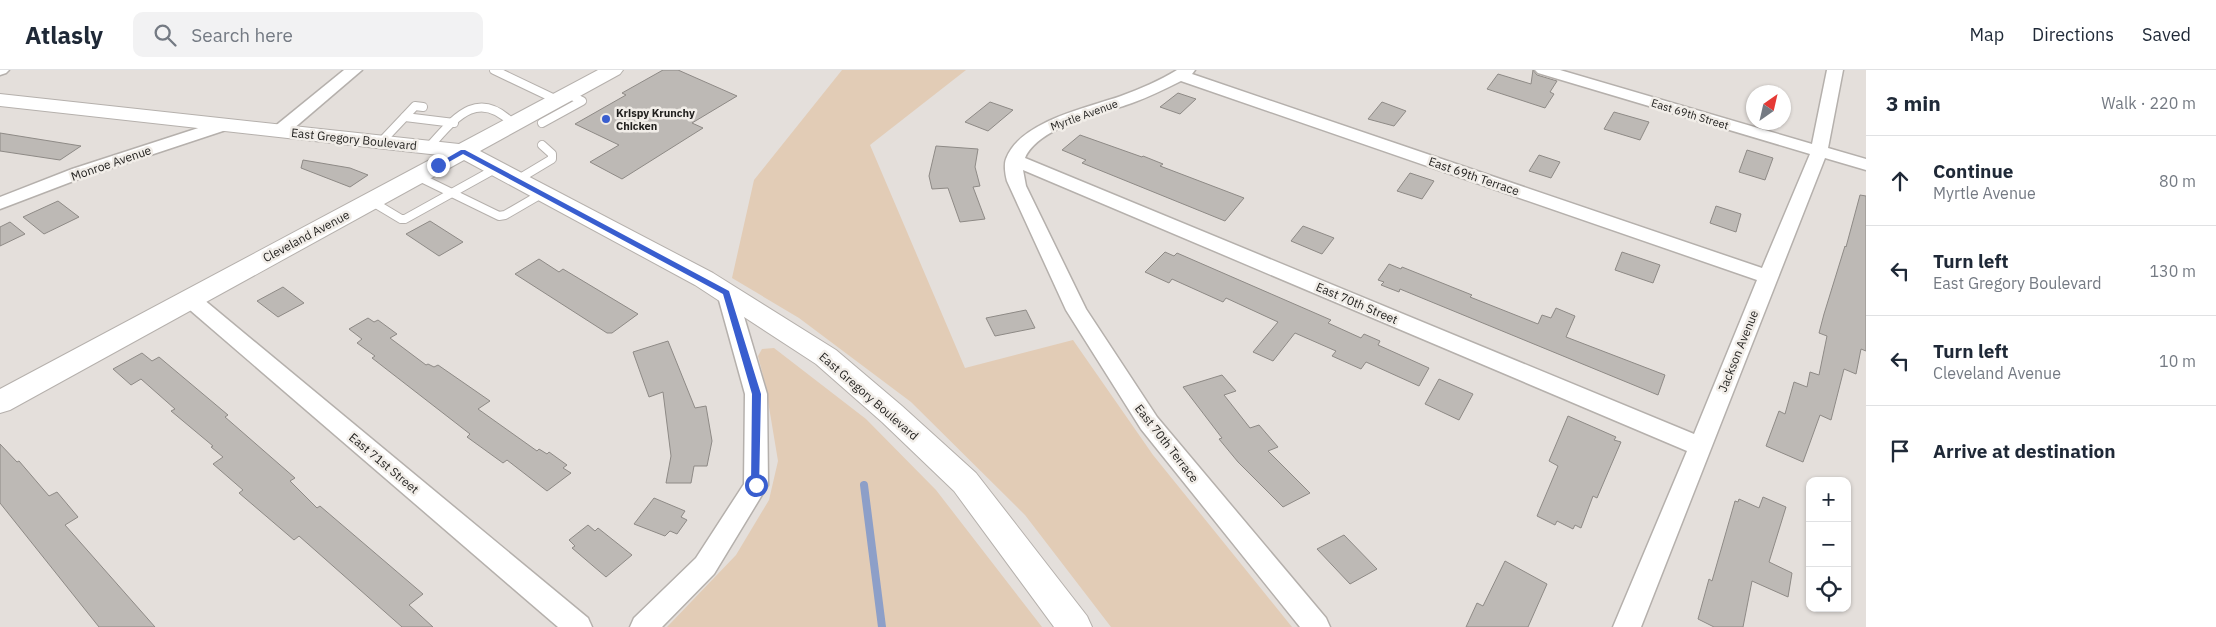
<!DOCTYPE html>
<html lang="en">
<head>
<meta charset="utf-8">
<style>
  :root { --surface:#fff; --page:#f2f2f3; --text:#1f2937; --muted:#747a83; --line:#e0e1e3 }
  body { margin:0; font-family:"IBM Plex Sans",sans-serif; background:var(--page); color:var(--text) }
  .controls { position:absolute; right:15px; bottom:15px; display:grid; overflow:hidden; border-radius:10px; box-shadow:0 1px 4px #0004 }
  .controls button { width:45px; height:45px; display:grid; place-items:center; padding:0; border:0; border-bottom:1px solid var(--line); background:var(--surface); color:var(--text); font:25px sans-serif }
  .compass { position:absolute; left:1746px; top:15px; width:45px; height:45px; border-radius:50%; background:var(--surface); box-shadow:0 1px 4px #0004; rotate:34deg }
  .stop { position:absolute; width:15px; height:15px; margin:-11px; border:4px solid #395ecf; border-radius:50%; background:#fff }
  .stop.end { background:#395ecf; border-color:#fff; box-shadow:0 1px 5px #0008 }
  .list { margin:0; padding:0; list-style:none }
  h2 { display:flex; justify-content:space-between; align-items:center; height:65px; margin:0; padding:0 20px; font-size:21px }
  h2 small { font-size:16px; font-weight:400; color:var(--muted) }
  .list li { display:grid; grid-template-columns:32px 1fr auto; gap:15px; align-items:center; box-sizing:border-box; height:90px; padding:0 20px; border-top:1px solid var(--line) }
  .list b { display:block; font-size:19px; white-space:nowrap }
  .list p { margin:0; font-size:16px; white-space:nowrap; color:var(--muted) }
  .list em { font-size:16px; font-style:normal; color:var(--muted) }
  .icon { flex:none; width:28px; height:28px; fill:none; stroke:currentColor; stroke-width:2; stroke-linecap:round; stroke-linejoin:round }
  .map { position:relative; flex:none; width:1866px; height:557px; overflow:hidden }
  header { display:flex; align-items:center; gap:30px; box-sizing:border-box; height:70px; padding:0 25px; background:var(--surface); border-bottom:1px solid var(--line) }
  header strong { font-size:24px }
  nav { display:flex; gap:28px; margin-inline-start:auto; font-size:18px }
  .search { width:350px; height:45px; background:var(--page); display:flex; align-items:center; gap:12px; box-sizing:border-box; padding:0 18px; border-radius:10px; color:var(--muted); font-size:19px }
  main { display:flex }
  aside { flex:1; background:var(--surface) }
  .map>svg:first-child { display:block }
  .green { fill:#e2ccb6 }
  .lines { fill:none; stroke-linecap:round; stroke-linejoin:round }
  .stream { stroke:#8d9fc8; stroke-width:8 }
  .building { fill:#bdb9b5; stroke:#8e8a86 }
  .lane-casing { stroke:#b5b0ac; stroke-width:10 }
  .street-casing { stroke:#b5b0ac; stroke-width:3 }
  .secondary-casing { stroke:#b5b0ac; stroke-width:2 }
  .lane { stroke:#fff; stroke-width:8 }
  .street { fill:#fff; fill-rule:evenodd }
  .secondary { fill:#fff; fill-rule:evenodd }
  .route { fill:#395ecf }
  .poi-dot { fill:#395ecf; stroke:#f1ede8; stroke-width:2 }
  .labels { text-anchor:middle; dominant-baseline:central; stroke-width:5; stroke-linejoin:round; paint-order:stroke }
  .far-poi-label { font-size:11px; font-weight:bold; fill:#1f1e1c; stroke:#f1ede8; text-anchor:start }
  .far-street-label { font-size:11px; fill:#1f1e1c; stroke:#f1ede8 }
  .street-label { font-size:12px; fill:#1f1e1c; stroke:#f1ede8 }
</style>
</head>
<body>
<header>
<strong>Atlasly</strong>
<div class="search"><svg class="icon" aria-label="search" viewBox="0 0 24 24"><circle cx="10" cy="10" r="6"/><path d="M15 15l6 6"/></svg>Search here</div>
<nav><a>Map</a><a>Directions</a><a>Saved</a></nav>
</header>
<main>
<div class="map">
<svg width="1866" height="557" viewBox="0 0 1866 557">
  <rect width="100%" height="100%" fill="#e4dfdb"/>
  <g class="green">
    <path d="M842,0h124l-96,75 95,223 108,-28 80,115 139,172h-181l-86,-112 -114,-113 -112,-84 -67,-40 22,-98z"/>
    <path d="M774,278l92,71 70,71 106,137h-375l69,-72 33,-55 9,-39 -13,-78 -7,-27 4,-7z"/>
  </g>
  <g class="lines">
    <path class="stream" d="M864,415l18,142"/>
  </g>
  <g class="building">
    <path d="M663,0h15l59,26 -45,27 11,5 -81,51 -32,-17 29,-17 -44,-21 51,-29 -4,-2z"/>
    <path d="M1533,0l4,5 20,6 -7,11 4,2 -9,14 -58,-19 11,-15 33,10z"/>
    <path d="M1178,23l18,6 -16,15 -20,-7z"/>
    <path d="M990,32l23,8 -25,21 -23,-9z"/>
    <path d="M1382,32l24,9 -12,15 -26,-7z"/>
    <path d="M1614,42l35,10 -9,18 -36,-11z"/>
    <path d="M0,63l81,13 -21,14 -60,-9z"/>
    <path d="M1080,65l62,22 1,-1 20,8 -3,2 84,32 -19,23 -143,-58 4,-3 -24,-10z"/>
    <path d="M936,76l42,3 -3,18 5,19 -7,1 12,32 -25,3 -12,-34 -16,1 -3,-13z"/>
    <path d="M1747,80l26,8 -8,22 -26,-8z"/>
    <path d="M1539,85l21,7 -9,16 -22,-7z"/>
    <path d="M303,90l47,8 18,7 -18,12 -49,-19z"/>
    <path d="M1410,103l24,8 -12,18 -25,-8z"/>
    <path d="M1860,125l6,1v155l-5,-2 -5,25 -12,-5 -13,51 -11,-5 -17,47 -37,-16 13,-35 6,3 9,-32 13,5 3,-15 9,3 8,-39 -8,-3 5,-19 21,-68 1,1z"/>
    <path d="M58,131l21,16 -35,17 -21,-17z"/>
    <path d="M1716,136l25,8 -5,18 -26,-9z"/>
    <path d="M430,151l33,21 -24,14 -33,-22z"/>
    <path d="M10,152l15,12 -25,12v-19z"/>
    <path d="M1303,156l31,12 -12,16 -31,-13z"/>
    <path d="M1165,182l9,4 3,-3 154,67 -3,3 33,15 3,-4 16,7 -2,4 51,23 -10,18 -53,-24 -5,7 -29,-13 4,-5 -41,-18 -22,28 -20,-9 25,-30 -52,-24 -3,4 -51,-23 -3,4 -24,-11z"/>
    <path d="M1622,182l38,13 -7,18 -38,-13z"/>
    <path d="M539,189l20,13 4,-3 75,45 -26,19h-5l-92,-59z"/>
    <path d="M1389,194l12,5 1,-2 70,28 -2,2 68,27 4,-9 9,3 5,-10 19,8 -9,21 99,38 -7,20 -258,-106 -1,3 -18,-7 3,-3 -6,-2z"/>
    <path d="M283,217l21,16 -26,14 -21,-16z"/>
    <path d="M1026,240l9,18 -40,8 -9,-18z"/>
    <path d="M368,248l6,4 4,-2 19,14 -7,4 36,27 2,-1 6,3 4,-2 52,36 -12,8 59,42 2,-2 8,5 2,-2 18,13 -4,3 8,5 -24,18 -40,-31 -4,3 -36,-26 3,-3 -98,-76 3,-2 -18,-13 5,-4 -13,-10z"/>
    <path d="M668,271l27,67 11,-2 6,35 -5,25h-13l-3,17h-25l5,-27 -8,-64 -14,5 -16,-45z"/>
    <path d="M142,283l10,8 7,-4 69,58 -3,2 70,61 -5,3 27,27 3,-2 103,88 -14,11 24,22h-31l-103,-91 -5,4 -55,-47 4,-3 -30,-26 10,-7 -12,-10 2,-1 -42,-35 4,-2 -34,-30 -10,6 -18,-16z"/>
    <path d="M1222,305l14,16 -12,4 26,33 9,-3 19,22 -10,4 42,42 -27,14 -45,-45 -19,-23 3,-1 -39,-51z"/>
    <path d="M1439,309l34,15 -14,26 -34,-16z"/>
    <path d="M1568,346l48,21 -2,3 7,2 -24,56 -4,-2 -12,32 -6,-3 -2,4 -16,-8 -2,4 -18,-9 21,-50 -9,-5z"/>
    <path d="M0,374l17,18 2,-1 30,35 8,-4 21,25 -13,8 90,102h-56l-99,-124z"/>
    <path d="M1763,427l23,10 -17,55 23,11 -4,24 -36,-16 -9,46h-29l-16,-8 11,-40 3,2 23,-80 3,1 1,-3 20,9z"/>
    <path d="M654,428l31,13 -4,6 6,3 -10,14 -7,-3 -5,5 -31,-12z"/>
    <path d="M588,455l7,6 3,-3 34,27 -26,22 -34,-29 3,-2 -6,-6z"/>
    <path d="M1344,465l33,34 -27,15 -33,-35z"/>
    <path d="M1505,491l42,23 -19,43h-62l11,-24 6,3z"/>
  </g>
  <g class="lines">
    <defs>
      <g id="lane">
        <path d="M494,0l63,30"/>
        <path d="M405,47l49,6"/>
        <path d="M542,53l40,-22 -14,-7"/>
        <path d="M381,72l34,-36 8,1"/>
        <path d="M428,78c25,-27 48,-61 84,-25"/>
        <path d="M417,106l82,40 6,-1 38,-22"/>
        <path d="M517,110l35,-21v-5l-10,-9"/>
        <path d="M371,131l30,18h4l90,-50"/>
      </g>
      <g id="street">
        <path d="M0,0h9l-3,3 -6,2z"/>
        <path d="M344,0h18l-76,65h-12l-2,-4 2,-4z"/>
        <path d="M1177,0h18l-3,4 570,194 48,-114 -272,-81 -3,-3h25l252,74 15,-74h16l-15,78 38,11v11l-41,-12 -184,469h-28l74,-176 -664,-281 3,16 60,123 71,108 169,201 4,9h-30l-159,-198 -75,-119 -59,-129c-2,-7 -3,-17 -1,-22 14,-38 81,-51 115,-63 19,-7 38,-15 56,-26zM1181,11l576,199 -63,154 -669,-276c14,-32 77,-44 107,-55 17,-6 33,-14 49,-22z"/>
        <path d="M223,50l6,1 2,4 -2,4 -145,48 -84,32v-12l72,-28z"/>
        <path d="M727,216l7,2 3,5 30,101 1,91 -54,89 -52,53h-32l4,-9 62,-60 48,-74 1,-90 -28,-101 3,-5z"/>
        <path d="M190,222l7,2 391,324 4,9h-34l-375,-323 -3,-5 3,-5z"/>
      </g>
      <path id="secondary" d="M598,0h25l-3,4 -140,77 233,122 123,77 66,56 74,67 111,143 5,11h-38l-100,-136 -72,-69 -66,-58 -121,-79 -231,-125 -454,250 -10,3v-24l439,-234 -439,-49v-12l459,50z"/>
    </defs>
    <use href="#lane" class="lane-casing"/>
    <use href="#street" class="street-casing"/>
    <use href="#secondary" class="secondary-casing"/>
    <use href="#lane" class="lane"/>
    <use href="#street" class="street"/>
    <use href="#secondary" class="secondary"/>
  </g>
  <path class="route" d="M461,80h4l264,141 32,103 -2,94 -3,1 -5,-4 1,-91 -29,-100 -260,-140 -23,13 -5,-2z"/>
  <circle class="poi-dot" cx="606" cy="49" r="5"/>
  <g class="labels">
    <g class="far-poi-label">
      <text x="616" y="43">Krispy Krunchy<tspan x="616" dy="13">Chicken</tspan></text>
    </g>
    <g class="far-street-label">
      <text transform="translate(1690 44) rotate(17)">East 69th Street</text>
      <text transform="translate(1084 45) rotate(-20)">Myrtle Avenue</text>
    </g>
    <g class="street-label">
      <text transform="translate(354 69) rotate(6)">East Gregory Boulevard</text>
      <text transform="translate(111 93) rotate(-19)">Monroe Avenue</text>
      <text transform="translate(1474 106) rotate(19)">East 69th Terrace</text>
      <text transform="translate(306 166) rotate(-28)">Cleveland Avenue</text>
      <text transform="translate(1357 233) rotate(23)">East 70th Street</text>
      <text transform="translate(1738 281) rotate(-68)">Jackson Avenue</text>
      <text transform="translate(869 326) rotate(41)">East Gregory Boulevard</text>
      <text transform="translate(1167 373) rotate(52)">East 70th Terrace</text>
      <text transform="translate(384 393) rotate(40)">East 71st Street</text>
    </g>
  </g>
</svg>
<div class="controls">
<button>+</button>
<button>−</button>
<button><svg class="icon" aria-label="locate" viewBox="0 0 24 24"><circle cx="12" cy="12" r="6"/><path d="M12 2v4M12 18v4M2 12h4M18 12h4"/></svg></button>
</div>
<svg class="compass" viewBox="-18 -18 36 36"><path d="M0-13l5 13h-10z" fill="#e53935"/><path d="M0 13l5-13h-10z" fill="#747a83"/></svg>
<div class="stop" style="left:756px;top:415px"></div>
<div class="stop end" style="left:438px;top:95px"></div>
</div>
<aside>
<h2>3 min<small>Walk · 220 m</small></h2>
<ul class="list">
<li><svg class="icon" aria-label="ahead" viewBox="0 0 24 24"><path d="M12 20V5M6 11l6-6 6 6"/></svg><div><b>Continue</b><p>Myrtle Avenue</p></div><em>80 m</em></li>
<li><svg class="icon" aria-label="left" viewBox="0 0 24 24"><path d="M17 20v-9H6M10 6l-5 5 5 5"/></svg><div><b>Turn left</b><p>East Gregory Boulevard</p></div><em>130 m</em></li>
<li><svg class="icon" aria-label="left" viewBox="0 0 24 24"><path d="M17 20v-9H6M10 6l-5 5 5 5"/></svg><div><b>Turn left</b><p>Cleveland Avenue</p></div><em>10 m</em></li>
<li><svg class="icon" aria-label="arrive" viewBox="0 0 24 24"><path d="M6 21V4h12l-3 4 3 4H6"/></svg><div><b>Arrive at destination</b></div></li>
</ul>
</aside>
</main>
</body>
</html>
